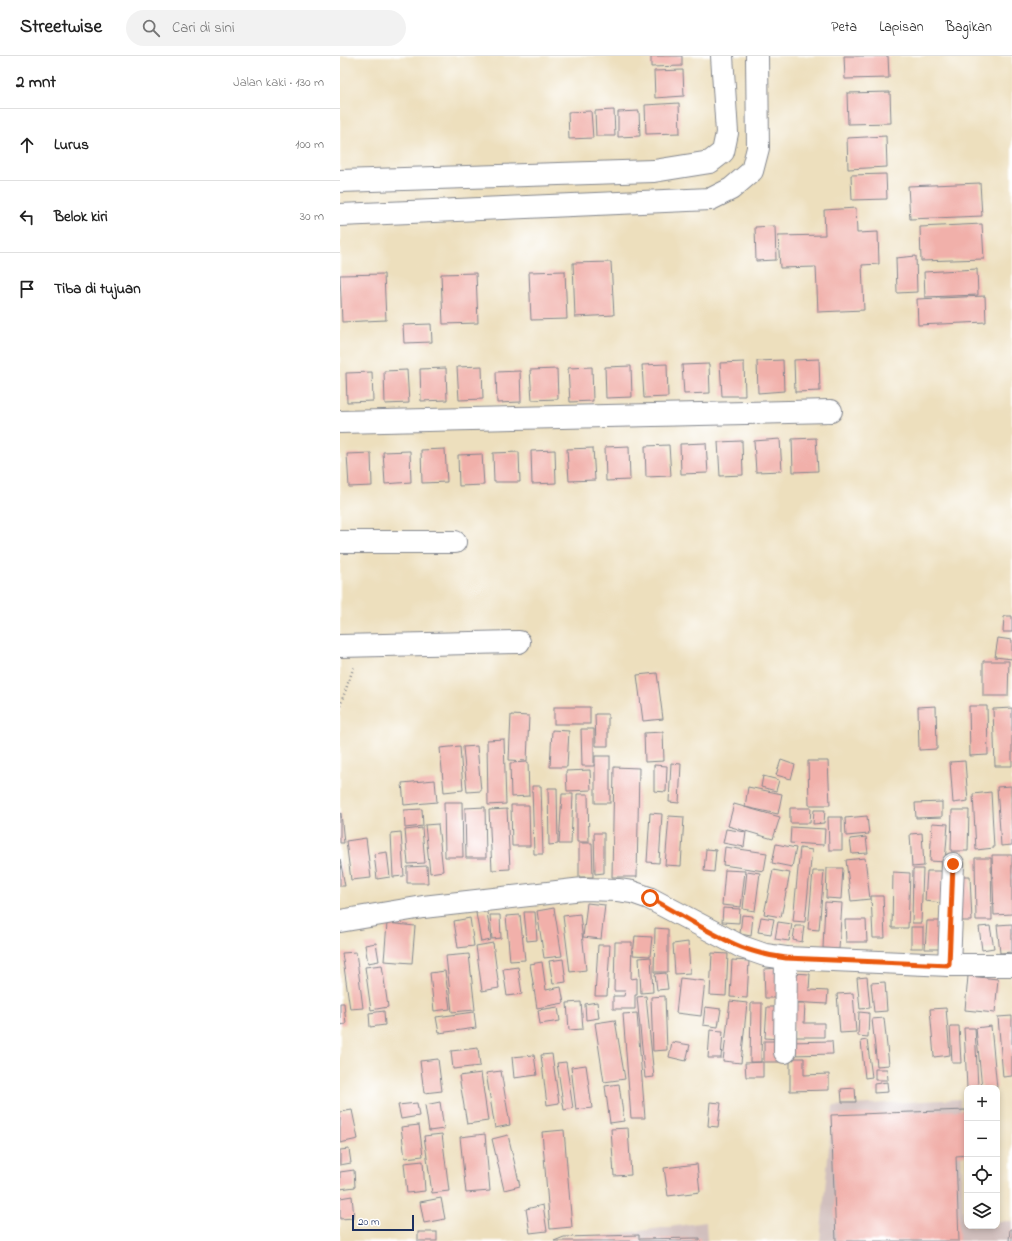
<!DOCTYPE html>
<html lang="id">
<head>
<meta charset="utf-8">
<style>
  :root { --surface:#fff; --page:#f2f2f2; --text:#222; --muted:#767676; --line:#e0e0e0 }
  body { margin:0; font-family:"Indie Flower",sans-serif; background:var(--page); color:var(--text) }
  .controls { position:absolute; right:12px; bottom:12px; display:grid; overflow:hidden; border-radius:8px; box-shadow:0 2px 6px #0003 }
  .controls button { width:36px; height:36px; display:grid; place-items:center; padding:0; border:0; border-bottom:1px solid var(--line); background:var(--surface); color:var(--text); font:20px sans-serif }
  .scale { position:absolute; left:12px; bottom:10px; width:62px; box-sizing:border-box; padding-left:4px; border:2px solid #1b2f5e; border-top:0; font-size:11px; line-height:14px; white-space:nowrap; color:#1b2f5e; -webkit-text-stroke:3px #fff; paint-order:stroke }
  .stop { position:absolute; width:12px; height:12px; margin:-9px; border:3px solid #ea580c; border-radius:50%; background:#fff }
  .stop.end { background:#ea580c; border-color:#fff; box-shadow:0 1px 4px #0008 }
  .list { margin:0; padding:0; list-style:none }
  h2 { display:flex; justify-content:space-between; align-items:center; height:52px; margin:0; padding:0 16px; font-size:17px }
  h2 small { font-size:13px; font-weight:400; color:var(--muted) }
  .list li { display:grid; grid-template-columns:26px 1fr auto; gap:12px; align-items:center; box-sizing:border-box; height:72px; padding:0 16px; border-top:1px solid var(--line) }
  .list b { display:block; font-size:15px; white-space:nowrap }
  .list em { font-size:13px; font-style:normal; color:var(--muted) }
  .icon { flex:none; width:22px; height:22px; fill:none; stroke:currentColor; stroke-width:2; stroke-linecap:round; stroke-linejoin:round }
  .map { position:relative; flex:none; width:672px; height:1185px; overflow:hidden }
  header { display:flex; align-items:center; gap:24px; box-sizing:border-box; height:56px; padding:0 20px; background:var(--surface); border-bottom:1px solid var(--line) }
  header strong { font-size:19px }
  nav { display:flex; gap:22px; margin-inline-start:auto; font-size:14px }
  .search { width:280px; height:36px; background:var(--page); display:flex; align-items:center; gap:10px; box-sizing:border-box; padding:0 14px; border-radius:22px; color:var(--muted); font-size:15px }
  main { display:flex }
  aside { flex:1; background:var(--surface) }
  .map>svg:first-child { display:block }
  .industrial { fill:#d1bfbd }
  .building { fill:#f1b0aa }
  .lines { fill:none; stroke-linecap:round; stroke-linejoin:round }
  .minor-casing { stroke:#84878e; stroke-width:24 }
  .path { stroke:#84878e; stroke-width:2.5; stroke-dasharray:1 3; stroke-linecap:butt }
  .minor { stroke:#fff; stroke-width:22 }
  .route { stroke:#ea580c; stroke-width:5 }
</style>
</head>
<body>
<header>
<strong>Streetwise</strong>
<div class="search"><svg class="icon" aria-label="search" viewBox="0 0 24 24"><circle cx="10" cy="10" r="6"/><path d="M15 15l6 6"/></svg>Cari di sini</div>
<nav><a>Peta</a><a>Lapisan</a><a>Bagikan</a></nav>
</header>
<main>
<aside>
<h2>2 mnt<small>Jalan kaki · 130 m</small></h2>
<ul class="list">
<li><svg class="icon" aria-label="ahead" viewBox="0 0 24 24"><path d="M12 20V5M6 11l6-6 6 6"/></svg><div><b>Lurus</b></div><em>100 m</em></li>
<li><svg class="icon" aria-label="left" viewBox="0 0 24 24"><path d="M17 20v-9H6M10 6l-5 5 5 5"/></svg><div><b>Belok kiri</b></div><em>30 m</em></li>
<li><svg class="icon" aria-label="arrive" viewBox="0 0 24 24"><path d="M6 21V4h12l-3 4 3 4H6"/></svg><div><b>Tiba di tujuan</b></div></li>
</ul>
</aside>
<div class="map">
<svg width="672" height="1185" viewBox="0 0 672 1185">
  <rect width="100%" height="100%" fill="#fff"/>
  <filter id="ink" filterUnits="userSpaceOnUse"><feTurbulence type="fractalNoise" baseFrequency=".025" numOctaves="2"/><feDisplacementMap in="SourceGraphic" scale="8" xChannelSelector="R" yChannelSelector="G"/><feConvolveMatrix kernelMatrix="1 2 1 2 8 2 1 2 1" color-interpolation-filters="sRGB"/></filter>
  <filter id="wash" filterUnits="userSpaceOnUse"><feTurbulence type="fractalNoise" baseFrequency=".012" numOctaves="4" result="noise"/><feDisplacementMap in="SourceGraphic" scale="16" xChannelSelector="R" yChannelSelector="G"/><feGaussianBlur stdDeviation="0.9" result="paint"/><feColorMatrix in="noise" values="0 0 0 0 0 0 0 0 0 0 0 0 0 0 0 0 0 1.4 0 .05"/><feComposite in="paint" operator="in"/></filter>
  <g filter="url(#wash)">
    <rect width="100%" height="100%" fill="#eddfbd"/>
    <g class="industrial">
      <path d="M620,1043l3,122h4v5h30v-5h15v20h-192l13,-135z"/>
      <path d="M366,1166l1,19h-142z"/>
    </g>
    <g id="blocks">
      <g class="building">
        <path d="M311,0h31v10l-31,1z"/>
        <path d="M504,0h44l1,22 -44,1z"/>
        <path d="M343,14l1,26 -29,2 -1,-27z"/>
        <path d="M550,36l1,31 -43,1 -1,-31z"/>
        <path d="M339,47l1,30 -34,1 -1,-29z"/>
        <path d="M274,54l1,26h-19l-1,-25z"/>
        <path d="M251,55l2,27 -24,1 -1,-27z"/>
        <path d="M299,55l1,25 -22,1v-25z"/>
        <path d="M546,80l1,31 -39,2 -1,-31z"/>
        <path d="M546,118l1,25 -35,1 -1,-25z"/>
        <path d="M640,127l2,33 -72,3 -2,-33z"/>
        <path d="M516,152l1,25 21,-1 1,32 -17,1 2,45 -46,2 -2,-45 -36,1 -2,-32 47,-1 -1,-25z"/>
        <path d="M642,168l2,35 -63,2 -1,-34z"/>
        <path d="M435,170l1,34 -20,1 -1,-34z"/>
        <path d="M576,200l1,36 -20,1 -1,-35z"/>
        <path d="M271,206l3,53 -39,2 -2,-54z"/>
        <path d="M637,213l1,26 -53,2 -1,-25z"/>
        <path d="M225,215l2,48 -36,1 -2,-48z"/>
        <path d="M136,217l2,50 -35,1 -2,-50z"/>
        <path d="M44,218l2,46 -44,2 -2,-47z"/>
        <path d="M645,240l1,26 -68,3 -1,-26z"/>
        <path d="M91,268l1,18 -28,1 -1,-18z"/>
        <path d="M479,303l1,32 -25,1 -1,-32z"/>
        <path d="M443,304l1,31 -26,2 -1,-32z"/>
        <path d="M404,306l1,34h-23l-2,-33z"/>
        <path d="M327,308l1,33 -24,1 -2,-33z"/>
        <path d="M369,308l1,29 -26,1 -2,-29z"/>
        <path d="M142,310l1,33 -24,1 -2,-33z"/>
        <path d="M291,310l1,31 -26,1 -1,-31z"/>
        <path d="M252,311l1,34 -23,1 -2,-34z"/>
        <path d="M106,312l1,32 -26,1 -1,-32z"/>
        <path d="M217,313l1,30 -26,1 -2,-30z"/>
        <path d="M67,314l2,33 -24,1 -1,-33z"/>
        <path d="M180,315l1,31 -24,1 -1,-31z"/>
        <path d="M32,316l1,29 -26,1 -1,-29z"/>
        <path d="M476,382l2,33 -25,1 -1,-33z"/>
        <path d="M440,383l2,32 -26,1 -2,-31z"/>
        <path d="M402,385l1,34 -23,1 -2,-34z"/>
        <path d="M366,387l2,30 -27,1 -1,-30z"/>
        <path d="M329,389l2,31 -25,1 -1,-31z"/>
        <path d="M289,390l1,34 -24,1 -1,-34z"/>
        <path d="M253,392l2,32 -26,1 -2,-32z"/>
        <path d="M105,393l2,33 -25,1 -1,-33z"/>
        <path d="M215,394l1,33 -24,1 -1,-33z"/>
        <path d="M70,395l1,31 -26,2 -2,-32z"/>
        <path d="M179,396l1,30h-26l-1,-29z"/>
        <path d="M31,397l1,33 -23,1 -2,-33z"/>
        <path d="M142,398l2,31 -25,1 -1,-31z"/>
        <path d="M664,560h8v16h-9z"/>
        <path d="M658,582l14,2v19l-17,-2z"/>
        <path d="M643,605h26l-1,35h-25z"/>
        <path d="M317,617l6,46 -20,2 -6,-46z"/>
        <path d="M596,650l1,43 -18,1 -1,-43z"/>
        <path d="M629,650h18l1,49 -18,1z"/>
        <rect x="214" y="651" width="36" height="17"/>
        <path d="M672,652v58h-17l-2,-57z"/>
        <path d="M255,658h13v32h-12z"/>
        <path d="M171,659l18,1 -2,45 -18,-1z"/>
        <path d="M241,673h13v37h-12z"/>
        <path d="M212,674l17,1 -2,36h-17z"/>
        <path d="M323,676l1,29 -19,1 -1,-29z"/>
        <path d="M164,683l2,65 -18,1 -1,-65z"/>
        <path d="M120,690l3,44 -19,2 -4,-44z"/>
        <path d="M137,690l4,45 -14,1 -4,-45z"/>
        <rect x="255" y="700" width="15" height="47"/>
        <path d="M441,704l14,5 -4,14 -15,-4z"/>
        <path d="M468,705h20l2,44h-21z"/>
        <path d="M625,705l3,40 -15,2 -3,-41z"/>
        <path d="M188,706l1,34 -18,1 -1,-34z"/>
        <path d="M331,707l10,1 -2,39 -10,-1z"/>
        <path d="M314,709l13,1 -1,26 -12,-1z"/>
        <path d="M274,711l25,1 -2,109h-25z"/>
        <path d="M250,714l1,20 -24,1 -1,-20z"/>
        <path d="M423,720l16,4 -3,11 -15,-4z"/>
        <path d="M95,724l2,22 -33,3 -2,-22z"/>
        <path d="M192,730h9l2,68h-9z"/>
        <path d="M671,730l1,59 -11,1 -4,-59z"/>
        <path d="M408,731l34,7 -4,20 -33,-7z"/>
        <path d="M208,732h9l1,56 -9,1z"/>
        <path d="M651,736l3,56 -18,2 -3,-56z"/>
        <path d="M222,738h11l-2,50h-12z"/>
        <path d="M237,738h11l1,48h-12z"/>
        <path d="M104,746h18l1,55h-18z"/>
        <path d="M602,746v15l-26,1 -1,-15z"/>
        <path d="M394,748l46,13 -7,22 -45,-13z"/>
        <path d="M171,749h18l1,41h-18z"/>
        <path d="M145,751l1,51h-20l-1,-50z"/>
        <path d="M450,752h21l-1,15h-20z"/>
        <path d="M82,753l1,17 -18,2 -1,-18z"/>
        <path d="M167,753l3,60 -18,1 -3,-60z"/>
        <path d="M474,754h11l-1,13 -11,1z"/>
        <path d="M612,754h17l-1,41h-17z"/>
        <path d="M0,757h1l3,30h-4z"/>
        <path d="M310,757l12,1 -3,49 -12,-1z"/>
        <path d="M329,760l15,1 -3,49 -16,-1z"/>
        <path d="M527,760l2,18 -23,2 -1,-18z"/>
        <path d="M488,761h14v33h-13z"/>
        <path d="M592,767l16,1 -3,38 -15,-1z"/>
        <path d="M98,768l5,47 -13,2 -5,-48z"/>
        <path d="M451,771l34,2 -1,16 -34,-2z"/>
        <path d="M82,772l3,35 -17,1 -3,-34z"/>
        <path d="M386,773l20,3 -2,15 -21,-4z"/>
        <path d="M61,776l3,44 -11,1 -2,-44z"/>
        <path d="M254,777h10v40l-9,1z"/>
        <path d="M582,777l2,33 -12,1 -2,-33z"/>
        <path d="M526,781l2,16 -16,1 -2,-15z"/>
        <path d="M26,782l5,40 -20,2 -5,-39z"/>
        <path d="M239,787h13l1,34h-14z"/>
        <path d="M436,788l20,4 -4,19 -20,-4z"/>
        <path d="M385,791l42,6 -3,18 -41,-6z"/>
        <path d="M460,792l12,2 -7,72 -12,-1z"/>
        <path d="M366,793l10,1 -2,22 -10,-1z"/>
        <path d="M47,796l3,25 -13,2 -3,-25z"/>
        <path d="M652,799h20v59l-18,1z"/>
        <path d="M525,802l5,41 -19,2 -5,-41z"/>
        <path d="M635,802h16l1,62h-16z"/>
        <path d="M0,803l5,27h-5z"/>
        <path d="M87,810l1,17h-21v-16z"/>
        <path d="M487,812h16l-2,31 -15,-1z"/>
        <path d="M573,813h10l-2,54h-9z"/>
        <path d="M385,814l20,1 -4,36 -19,-2z"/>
        <path d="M433,814l17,3 -9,44 -17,-3z"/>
        <path d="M407,815l13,2 -5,38 -12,-2z"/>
        <path d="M473,815h11l-5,59 -11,-1z"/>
        <path d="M587,815h17l-2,32 -17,-2z"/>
        <path d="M553,816l17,1 -2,55h-16z"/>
        <path d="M617,820h13l2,45h-13z"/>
        <path d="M531,840h12l2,42h-12z"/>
        <path d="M485,846l17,1 -3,46 -16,-1z"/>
        <path d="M247,847l18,2 -4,34 -18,-2z"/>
        <path d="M214,852l8,48 -18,2 -7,-47z"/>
        <path d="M383,852l17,1 -1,14 -17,-1z"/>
        <path d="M147,856l4,28 -10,2 -5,-29z"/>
        <path d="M184,856h11l2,28 -10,1z"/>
        <path d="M240,858l6,56 -16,2 -7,-56z"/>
        <path d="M150,859h10l1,23 -9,1z"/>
        <path d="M180,859l5,45 -15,1 -4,-45z"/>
        <path d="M402,859l11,1 -2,20 -11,-2z"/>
        <path d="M421,861l13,2 -3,15 -13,-2z"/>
        <path d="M130,862l4,28 -16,2 -4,-27z"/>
        <path d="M505,864h21l1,22h-21z"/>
        <path d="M587,865h15l-2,28h-15z"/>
        <path d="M438,866l14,2 -3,17 -14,-2z"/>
        <path d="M47,867l28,3 -3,37 -28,-2z"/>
        <path d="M672,868v28l-12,1 -3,-28z"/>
        <path d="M455,870h9l-2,16 -9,-2z"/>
        <path d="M650,870l4,22 -12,2 -3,-23z"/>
        <rect x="571" y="871" width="12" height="21"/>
        <path d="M315,872l13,1v43h-14z"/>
        <path d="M295,880l17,1 -2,19 -17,-1z"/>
        <path d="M275,886h17l-1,37 6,-1v17h-2v14h-22v-13h11l1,-5h-11z"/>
        <path d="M348,886l2,31 -15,1 -2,-30z"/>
        <path d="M36,887l3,18 -11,2 -3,-18z"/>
        <path d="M153,887l6,45 -17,3 -6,-45z"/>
        <path d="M258,889h12l-3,51h-12z"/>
        <path d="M16,896l7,56 -13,1 -8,-56z"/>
        <path d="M372,897l16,1 -2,42 -16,-1z"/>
        <path d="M129,898l6,56 -23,2 -6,-56z"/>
        <path d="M311,901l2,35 -12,1 -2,-35z"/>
        <path d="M223,903l3,23 -13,2 -4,-23z"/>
        <path d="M392,904l17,1 -2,37 -17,-1z"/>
        <path d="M202,906l4,28 15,-3 3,16 -27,5 -7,-44z"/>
        <path d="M42,909l6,42 -17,3 -6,-43z"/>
        <path d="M178,911l4,27 -15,2 -4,-27z"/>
        <path d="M442,912l1,30h-18l-1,-29z"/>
        <path d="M105,915l5,38 -16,2 -4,-38z"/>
        <path d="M326,917l2,16 -11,1 -2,-16z"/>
        <path d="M452,917l18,1 -1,16 19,1 -1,13 -36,-2z"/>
        <path d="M628,920l30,3 -3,34 -30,-3z"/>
        <path d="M527,921l3,31 -10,1 -3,-31z"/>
        <path d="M340,922l25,3 -4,35 -25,-3z"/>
        <path d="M545,926l2,29 -13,1 -3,-29z"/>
        <path d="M513,937l3,39 -16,1 -3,-39z"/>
        <path d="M306,940l8,81 -9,1 -8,-81z"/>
        <path d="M325,940l2,54 -14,1 -2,-54z"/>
        <path d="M390,945l17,2 -6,60 -18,-2z"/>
        <path d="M241,946l2,27 -14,1 -2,-27z"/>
        <path d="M257,946l2,16 -13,2 -1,-16z"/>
        <path d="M0,947h4l2,21 -6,1z"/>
        <path d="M411,947h11l-1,59h-11z"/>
        <path d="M450,948h15l-1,19h20v14h-29z"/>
        <path d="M218,951l2,14 -20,3 -2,-14z"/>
        <path d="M365,951l16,2 -3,18 -15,-2z"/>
        <path d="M427,951h14l-2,32 -14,-1z"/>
        <path d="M606,952l4,47 -16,2 -4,-48z"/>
        <path d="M44,955l1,14 -15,2 -1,-14z"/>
        <path d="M134,956l2,16 -37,5 -3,-16z"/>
        <path d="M519,956l10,1 -1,24 -10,-1z"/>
        <path d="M297,957l8,105h-14l-8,-104z"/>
        <path d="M672,960v60l-9,1 -5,-60z"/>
        <path d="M544,962l5,47 -12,1 -5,-47z"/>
        <path d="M275,964l10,59 -21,3 -9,-59z"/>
        <path d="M610,970h9l2,37h-9z"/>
        <path d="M651,970l6,62h-15l-6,-60z"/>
        <path d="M624,972h11l3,59 -11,1z"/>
        <path d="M370,974l13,1 -2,27h-13z"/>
        <path d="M527,984l5,37 -7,1 -4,-37z"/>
        <rect x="424" y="985" width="20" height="21"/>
        <path d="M492,985l1,13 -41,1 -1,-13z"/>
        <path d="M332,986l18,3 -4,16 -17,-4z"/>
        <path d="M138,992l2,18 -27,3 -2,-18z"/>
        <path d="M212,998l7,49 -12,2 -6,-50z"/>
        <path d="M194,999l3,20 -23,3 -2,-21z"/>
        <path d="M450,1002h14v17l25,-1v16l-39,1z"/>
        <path d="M98,1003l4,32 -18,2 -4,-32z"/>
        <path d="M226,1006l7,46 -9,2 -7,-47z"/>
        <path d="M423,1006v15h-17l-1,-14z"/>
        <path d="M246,1009l6,43 -16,2 -5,-43z"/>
        <path d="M535,1013h12l1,11h-13z"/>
        <path d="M161,1015l9,54 -15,3 -9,-55z"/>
        <path d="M141,1017l7,48 -21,3 -8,-48z"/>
        <path d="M547,1026l1,10 -14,1v-9z"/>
        <path d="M279,1028l5,37 -14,2 -5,-37z"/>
        <path d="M515,1032l1,14h-14l-1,-13z"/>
        <path d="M100,1046l4,27 -15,2 -4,-26z"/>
        <path d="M370,1046l11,1 -3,24 -10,-1z"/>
        <path d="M77,1047l2,13 -18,3 -3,-14z"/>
        <path d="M12,1054l6,29 -18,4v-31z"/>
        <path d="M626,1054l1,45 -11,1 3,85h-123l-5,-126z"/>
        <path d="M79,1069l4,31 -18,2 -4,-31z"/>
        <path d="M288,1072l3,47 -17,1 -3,-47z"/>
        <path d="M224,1074l8,97 -22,2 -8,-97z"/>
        <path d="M102,1078l7,57 -17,2 -8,-57z"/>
        <path d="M145,1078l5,57 -24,2 -6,-56z"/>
        <path d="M168,1079l12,51 -16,4 -12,-51z"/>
        <path d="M9,1093l2,14 -11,2v-15z"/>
        <path d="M83,1105l2,30 -18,2 -3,-30z"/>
        <path d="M357,1108l3,28 -32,4 -4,-28z"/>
        <path d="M14,1114l1,17 -15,2v-17z"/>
        <path d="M12,1140l2,22 -14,1v-21z"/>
        <path d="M101,1142l4,21 -21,4 -4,-21z"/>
        <path d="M203,1149l4,26 -17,2 -4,-24z"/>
        <path d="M670,1173h2v12h-3z"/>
        <rect x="78" y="1176" width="19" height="9"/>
        <path d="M299,1179v4l61,-1v3h-146l10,-4z"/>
      </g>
    </g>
  </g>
  <g filter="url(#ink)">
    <use href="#blocks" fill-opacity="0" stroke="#84878e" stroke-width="1"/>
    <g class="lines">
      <defs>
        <g id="minor">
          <path d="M0,125l314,-10 56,-9 13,-10 4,-19 -5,-77"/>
          <path d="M0,159l371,-16 20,-10 21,-18 6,-23 -1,-92"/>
          <path d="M0,366l491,-11"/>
          <path d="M0,486h115"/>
          <path d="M0,590l179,-4"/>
          <path d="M0,865l83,-14 160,-18 35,1 14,2 17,6 93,49 23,8 21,3 163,7h63"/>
          <path d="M609,909l4,-101"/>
          <path d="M445,996l1,-94"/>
        </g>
      </defs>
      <use href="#minor" class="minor-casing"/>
      <path class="path" d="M0,650l14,-40"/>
      <use href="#minor" class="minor"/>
    </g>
  </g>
  <g class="lines" filter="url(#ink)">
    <path class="route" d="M310,842c30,16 60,36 91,49 15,6 30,9 45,11l163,7 4,-101"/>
  </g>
</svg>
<div class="controls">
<button>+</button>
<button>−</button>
<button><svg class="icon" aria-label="locate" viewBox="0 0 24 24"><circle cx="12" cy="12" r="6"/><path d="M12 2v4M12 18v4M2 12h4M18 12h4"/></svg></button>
<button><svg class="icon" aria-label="layers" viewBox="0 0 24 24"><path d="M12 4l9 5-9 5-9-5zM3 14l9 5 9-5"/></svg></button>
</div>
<div class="scale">20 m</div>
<div class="stop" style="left:310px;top:842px"></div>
<div class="stop end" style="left:613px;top:808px"></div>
</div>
</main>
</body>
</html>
